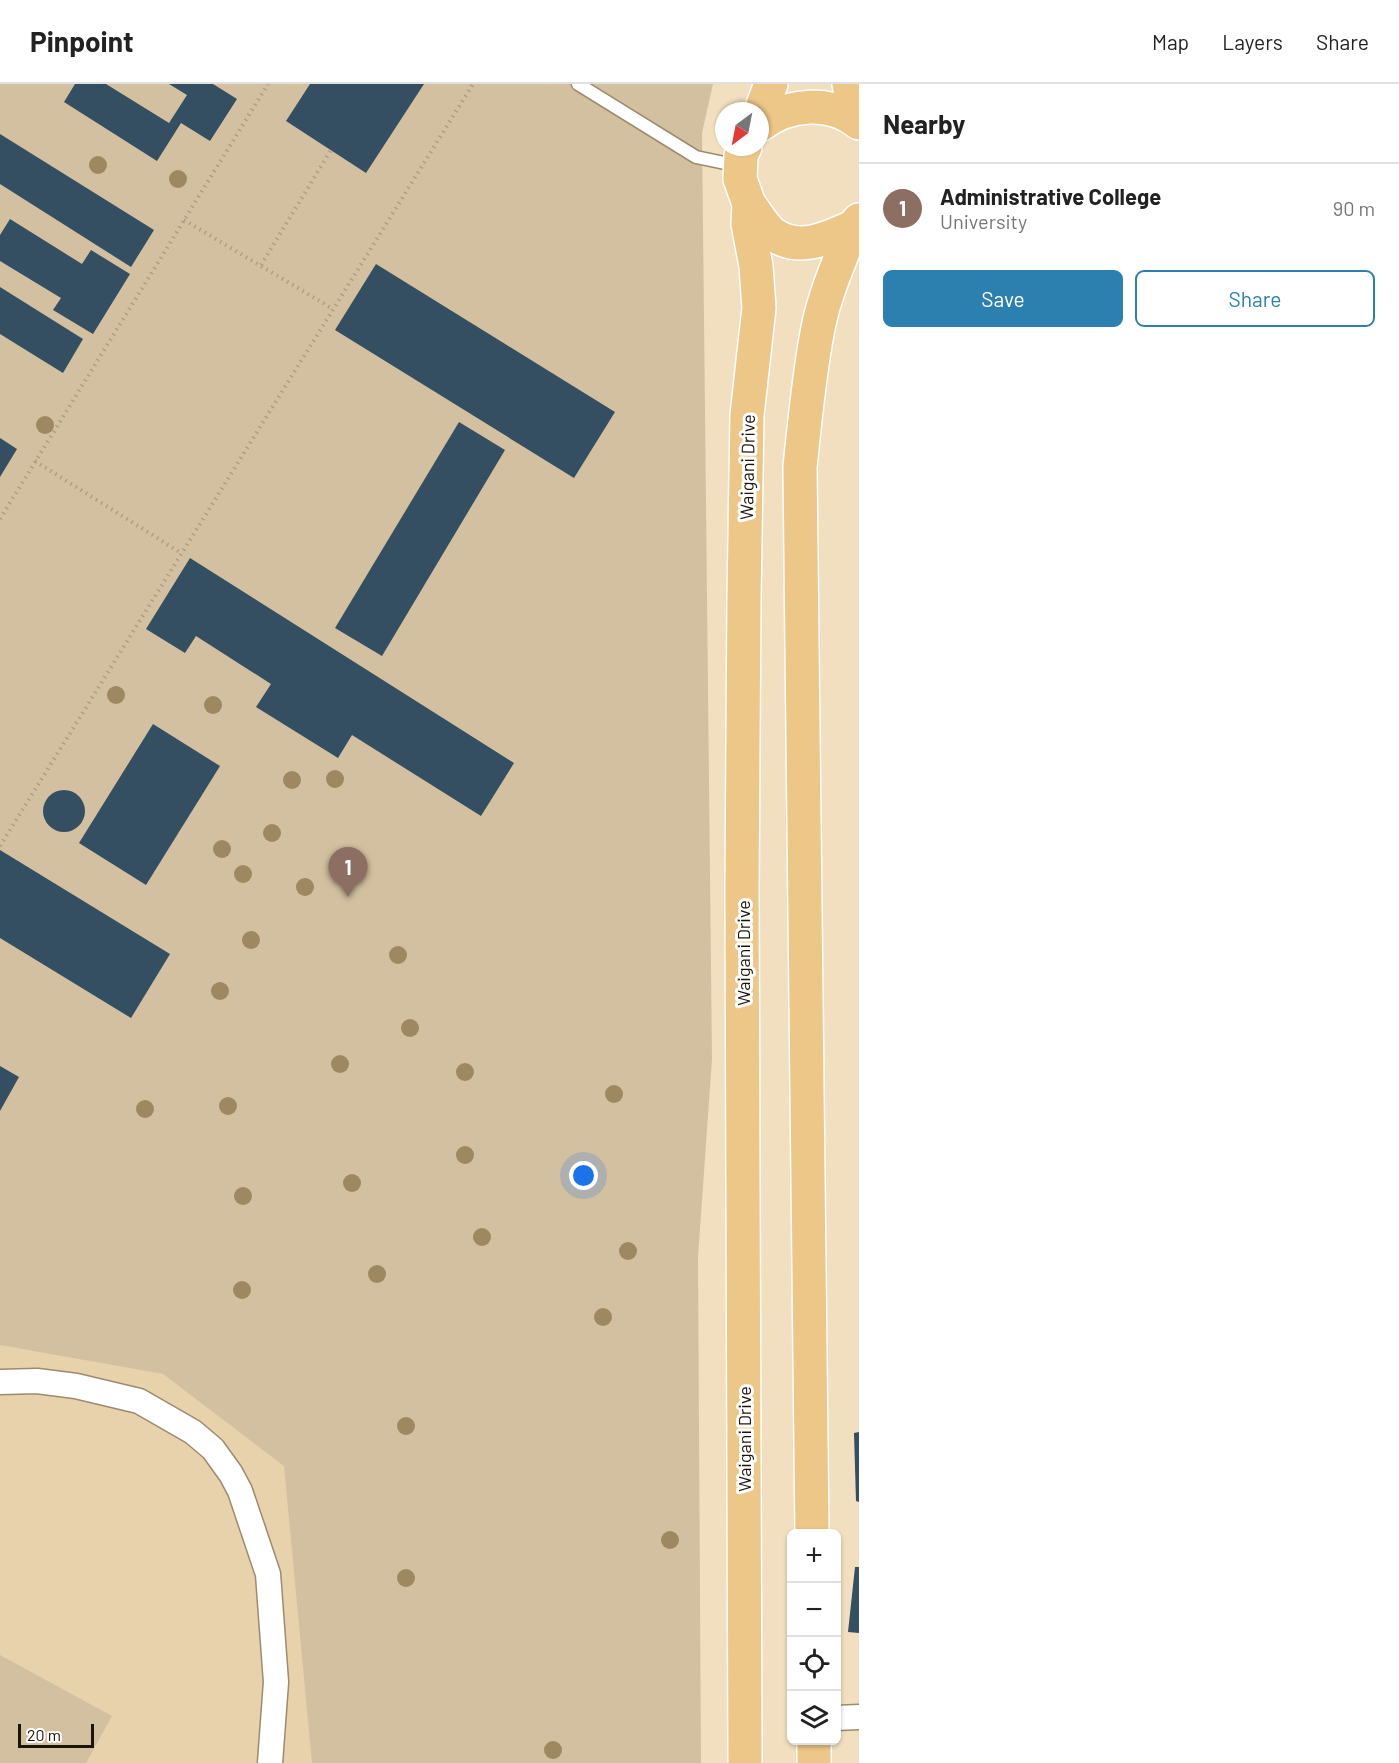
<!DOCTYPE html>
<html lang="en">
<head>
<meta charset="utf-8">
<style>
  :root { --surface:#fff; --page:#f6f6f6; --text:#222; --muted:#767676; --line:#e0e0e0; --accent:#2b80b0 }
  body { margin:0; font-family:Barlow,sans-serif; background:var(--page); color:var(--text) }
  .controls { position:absolute; right:18px; bottom:18px; display:grid; overflow:hidden; border-radius:9px; box-shadow:0 2px 4px #0004 }
  .controls button { width:54px; height:54px; display:grid; place-items:center; padding:0; border:0; border-bottom:2px solid var(--line); background:var(--surface); color:var(--text); font:30px sans-serif }
  .compass { position:absolute; left:715px; top:18px; width:54px; height:54px; border-radius:50%; background:var(--surface); box-shadow:0 2px 4px #0004; rotate:212deg }
  .scale { position:absolute; left:18px; bottom:15px; width:76px; box-sizing:border-box; padding-left:6px; border:3px solid #1b1509; border-top:0; font-size:16px; line-height:21px; white-space:nowrap; color:#1b1509; -webkit-text-stroke:4px #fff; paint-order:stroke }
  .you { position:absolute; left:584px; top:1092px; width:21px; height:21px; margin:-15px; border:4px solid #fff; border-radius:50%; background:#1a73e8; box-shadow:0 0 0 9px #1a73e833 }
  .badge { display:grid; place-items:center; width:39px; height:39px; border-radius:50%; background:var(--accent); color:#fff; font-size:20px; font-weight:700 }
  .pin { position:absolute; translate:-50% -50px; filter:drop-shadow(0 2px 3px #0008) }
  .pin::after { content:''; position:absolute; top:32px; width:21px; height:18px; background:inherit; clip-path:polygon(0 0,100% 0,50% 100%) }
  .list { margin:0; padding:0; list-style:none }
  h2 { display:flex; justify-content:space-between; align-items:center; height:78px; margin:0; padding:0 24px; font-size:26px }
  h2 small { font-size:20px; font-weight:400; color:var(--muted) }
  .list li { display:grid; grid-template-columns:39px 1fr auto; gap:18px; align-items:center; box-sizing:border-box; height:90px; padding:0 24px; border-top:2px solid var(--line) }
  .list b { display:block; font-size:22px; white-space:nowrap }
  .list p { margin:0; font-size:20px; white-space:nowrap; color:var(--muted) }
  .list em { font-size:20px; font-style:normal; color:var(--muted) }
  .actions { display:flex; gap:12px; padding:18px 24px }
  .actions a { flex:1; padding:14px 0; border:2px solid var(--accent); border-radius:9px; text-align:center; font-size:21px; color:var(--accent) }
  .actions .main { background:var(--accent); color:#fff }
  .icon { flex:none; width:33px; height:33px; fill:none; stroke:currentColor; stroke-width:2; stroke-linecap:round; stroke-linejoin:round }
  .map { position:relative; flex:none; width:859px; height:1679px; overflow:hidden }
  header { display:flex; align-items:center; gap:36px; box-sizing:border-box; height:84px; padding:0 30px; background:var(--surface); border-bottom:2px solid var(--line) }
  header strong { font-size:28px }
  nav { display:flex; gap:33px; margin-inline-start:auto; font-size:21px }
  main { display:flex }
  aside { flex:1; background:var(--surface) }
  .map>svg:first-child { display:block }
  .built { fill:#e8d2ac }
  .grass { fill:#d3c0a0 }
  .building { fill:#334f61 }
  .lines { fill:none; stroke-linecap:round; stroke-linejoin:round }
  .service-casing { stroke:#9c8b6e; stroke-width:15 }
  .minor-casing { stroke:#9c8b6e; stroke-width:27 }
  .trunk-casing { stroke:#fff; stroke-width:36 }
  .path { stroke:#ad9e85; stroke-width:4; stroke-dasharray:1.5 4.5; stroke-linecap:butt }
  .service { stroke:#fff; stroke-width:12 }
  .minor { stroke:#fff; stroke-width:24 }
  .trunk { stroke:#ecc787; stroke-width:33 }
  .tree { fill:#9d8861 }
  .labels { text-anchor:middle; dominant-baseline:central; stroke-width:6; stroke-linejoin:round; paint-order:stroke }
  .street-label { font-size:18px; fill:#1b1509; stroke:#fff }
</style>
</head>
<body>
<header>
<strong>Pinpoint</strong>
<nav><a>Map</a><a>Layers</a><a>Share</a></nav>
</header>
<main>
<div class="map">
<svg width="859" height="1679" viewBox="0 0 859 1679">
  <rect width="100%" height="100%" fill="#f2dfc0"/>
  <path class="built" d="M695,1118l4,561h-699v-506z"/>
  <g class="grass">
    <path d="M0,0h713l-11,49 10,926 -14,198 3,506h-389l-28,-297 -121,-92 -163,-29z"/>
    <path d="M0,1571l112,61 -26,47h-86z"/>
  </g>
  <g class="building">
    <path d="M75,0h31l63,39 18,-28 -18,-11h44l24,15 -27,42 -29,-18 -24,38 -93,-59z"/>
    <path d="M310,0h114l-58,89 -80,-52z"/>
    <path d="M0,50l154,96 -23,37 -131,-83z"/>
    <path d="M10,135l72,45 9,-14 39,24 -37,60 -40,-24 8,-12 -61,-37v-26z"/>
    <path d="M376,180l239,148 -41,66 -239,-148z"/>
    <path d="M0,203l83,52 -20,34 -63,-39z"/>
    <path d="M459,338l46,28 -123,206 -47,-28z"/>
    <path d="M0,354l17,11 -17,28z"/>
    <path d="M190,474l324,205 -33,53 -129,-81 -14,23 -82,-51 15,-23 -75,-48 -11,17 -39,-24z"/>
    <path d="M153,640l67,42 -74,119 -67,-42z"/>
    <circle cx="64" cy="727" r="21"/>
    <path d="M0,766l170,104 -39,64 -131,-80z"/>
    <path d="M0,982l19,11 -19,34z"/>
    <path d="M859,1348v70l-3,-1 -2,-68z"/>
    <path d="M855,1483h4v66l-11,-1z"/>
  </g>
  <g class="lines">
    <defs>
      <path id="service" d="M578,0l118,73 43,9"/>
      <g id="minor">
        <path d="M0,1298l37,-1 39,5 63,15 54,31 20,17 18,25 9,17 28,83 8,108 -6,81"/>
        <path d="M836,1634l23,-1"/>
      </g>
      <g id="trunk">
        <path d="M849,0l1,5 9,22"/>
        <path d="M760,29l11,-29"/>
        <path d="M760,41c29,-22 70,-25 99,-2"/>
        <path d="M749,120c8,10 16,26 27,32 25,16 54,1 77,-9"/>
        <path d="M812,1450l-12,-1067c5,-47 9,-93 18,-139 7,-35 22,-68 35,-101l6,-7"/>
        <path d="M814,1656v23"/>
        <path d="M745,1679l-3,-874 2,-292 3,-182 12,-107 -3,-42 -8,-42 1,-20 -9,-25 1,-23 4,-9"/>
      </g>
    </defs>
    <use href="#service" class="service-casing"/>
    <use href="#minor" class="minor-casing"/>
    <use href="#trunk" class="trunk-casing"/>
    <g class="path">
      <path d="M184,136l149,89"/>
      <path d="M261,181l70,-115"/>
      <path d="M35,377l146,92"/>
      <path d="M0,435l268,-435"/>
      <path d="M0,762l473,-762"/>
    </g>
    <use href="#service" class="service"/>
    <use href="#minor" class="minor"/>
    <use href="#trunk" class="trunk"/>
  </g>
  <g class="tree">
    <circle cx="98" cy="81" r="9"/>
    <circle cx="178" cy="95" r="9"/>
    <circle cx="45" cy="341" r="9"/>
    <circle cx="116" cy="611" r="9"/>
    <circle cx="213" cy="621" r="9"/>
    <circle cx="335" cy="695" r="9"/>
    <circle cx="292" cy="696" r="9"/>
    <circle cx="272" cy="749" r="9"/>
    <circle cx="222" cy="765" r="9"/>
    <circle cx="243" cy="790" r="9"/>
    <circle cx="305" cy="803" r="9"/>
    <circle cx="251" cy="856" r="9"/>
    <circle cx="398" cy="871" r="9"/>
    <circle cx="220" cy="907" r="9"/>
    <circle cx="410" cy="944" r="9"/>
    <circle cx="340" cy="980" r="9"/>
    <circle cx="465" cy="988" r="9"/>
    <circle cx="614" cy="1010" r="9"/>
    <circle cx="228" cy="1022" r="9"/>
    <circle cx="145" cy="1025" r="9"/>
    <circle cx="465" cy="1071" r="9"/>
    <circle cx="352" cy="1099" r="9"/>
    <circle cx="243" cy="1112" r="9"/>
    <circle cx="482" cy="1153" r="9"/>
    <circle cx="628" cy="1167" r="9"/>
    <circle cx="377" cy="1190" r="9"/>
    <circle cx="242" cy="1206" r="9"/>
    <circle cx="603" cy="1233" r="9"/>
    <circle cx="406" cy="1342" r="9"/>
    <circle cx="670" cy="1456" r="9"/>
    <circle cx="406" cy="1494" r="9"/>
    <circle cx="553" cy="1666" r="9"/>
  </g>
  <g class="labels">
    <g class="street-label">
      <text transform="translate(747 383) rotate(-89)">Waigani Drive</text>
      <text transform="translate(743 869) rotate(-90)">Waigani Drive</text>
      <text transform="translate(744 1355) rotate(-90)">Waigani Drive</text>
    </g>
  </g>
</svg>
<div class="controls">
<button>+</button>
<button>−</button>
<button><svg class="icon" aria-label="locate" viewBox="0 0 24 24"><circle cx="12" cy="12" r="6"/><path d="M12 2v4M12 18v4M2 12h4M18 12h4"/></svg></button>
<button><svg class="icon" aria-label="layers" viewBox="0 0 24 24"><path d="M12 4l9 5-9 5-9-5zM3 14l9 5 9-5"/></svg></button>
</div>
<svg class="compass" viewBox="-18 -18 36 36"><path d="M0-13l5 13h-10z" fill="#e53935"/><path d="M0 13l5-13h-10z" fill="#767676"/></svg>
<div class="scale">20 m</div>
<div class="you"></div>
<div class="pin badge" style="left:348px;top:813px;background:#8d6e63">1</div>
</div>
<aside>
<h2>Nearby<small></small></h2>
<ul class="list">
<li><span class="badge" style="background:#8d6e63">1</span><div><b>Administrative College</b><p>University</p></div><em>90 m</em></li>
</ul>
<div class="actions"><a class="main">Save</a><a>Share</a></div>
</aside>
</main>
</body>
</html>
